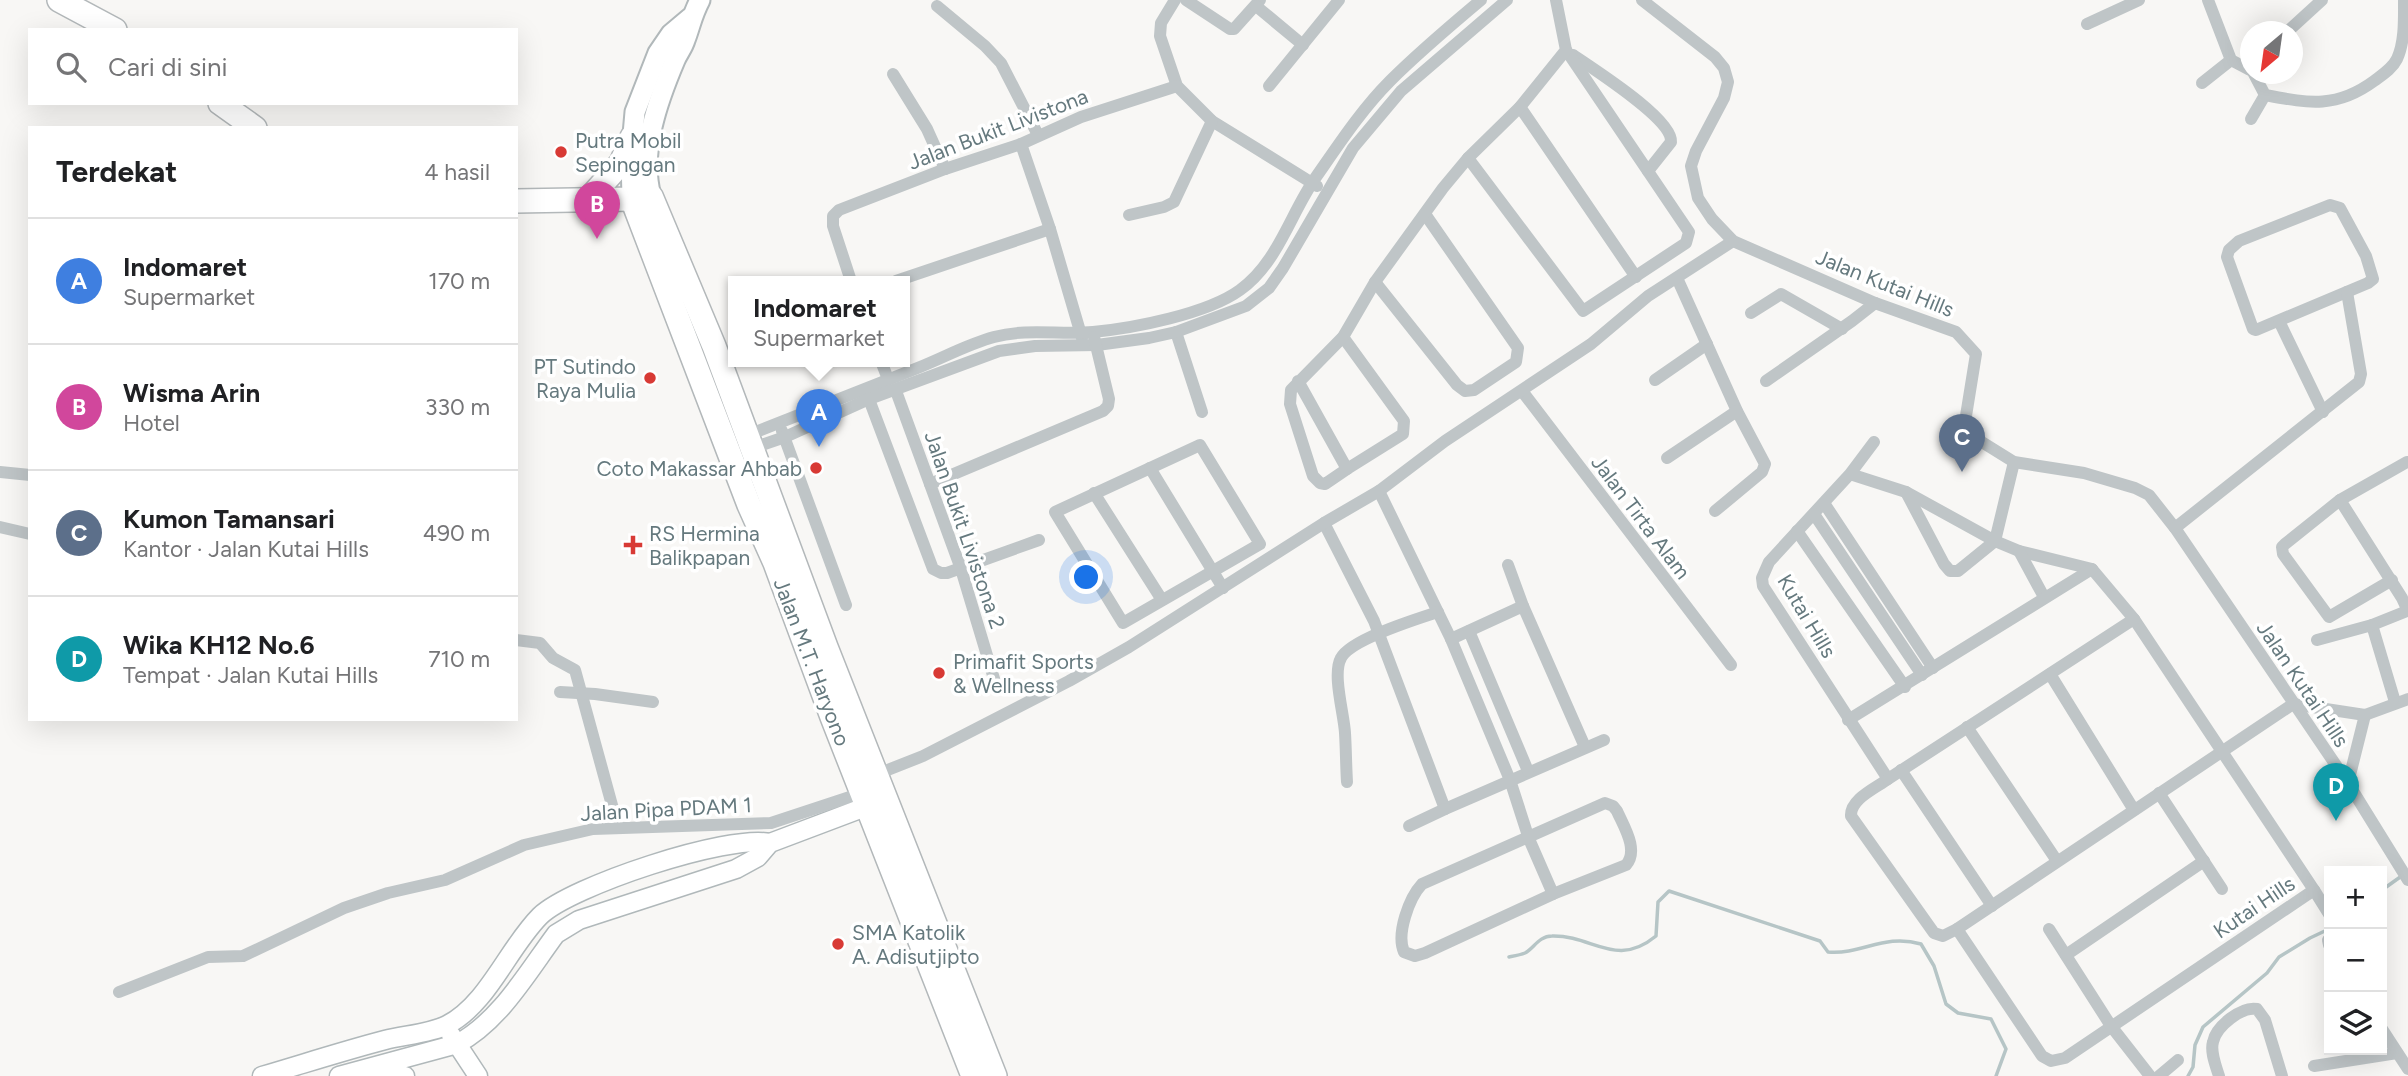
<!DOCTYPE html>
<html lang="id">
<head>
<meta charset="utf-8">
<style>
  :root { --surface:#fff; --page:#f2f2f2; --text:#202124; --muted:#757577; --line:#e0e0e0; --accent:#d83a35 }
  body { margin:0; font-family:Figtree,sans-serif; background:var(--page); color:var(--text) }
  .controls { position:absolute; right:21px; bottom:21px; display:grid; overflow:hidden; border-radius:0px; box-shadow:0 7px 28px #0002 }
  .controls button { width:63px; height:63px; display:grid; place-items:center; padding:0; border:0; border-bottom:2px solid var(--line); background:var(--surface); color:var(--text); font:35px sans-serif }
  .compass { position:absolute; left:2240px; top:21px; width:63px; height:63px; border-radius:50%; background:var(--surface); box-shadow:0 7px 28px #0002; rotate:209deg }
  .you { position:absolute; left:1087px; top:578px; width:24px; height:24px; margin:-18px; border:5px solid #fff; border-radius:50%; background:#1a73e8; box-shadow:0 0 0 10px #1a73e833 }
  .badge { display:grid; place-items:center; width:46px; height:46px; border-radius:50%; background:var(--accent); color:#fff; font-size:23px; font-weight:700 }
  .pin { position:absolute; translate:-50% -58px; filter:drop-shadow(0 2px 4px #0008) }
  .pin::after { content:''; position:absolute; top:37px; width:24px; height:21px; background:inherit; clip-path:polygon(0 0,100% 0,50% 100%) }
  .popup { position:absolute; left:728px; top:276px; width:182px; height:91px; box-sizing:border-box; display:grid; place-content:center; border-radius:0px; background:var(--surface); filter:drop-shadow(0 2px 5px #0005); font-size:23px; white-space:nowrap; color:var(--muted) }
  .popup b { font-size:26px; color:var(--text) }
  .popup::after { content:''; position:absolute; left:50%; top:100%; margin-left:-14px; border:14px solid transparent; border-top-color:var(--surface) }
  .list { margin:0; padding:0; list-style:none }
  h2 { display:flex; justify-content:space-between; align-items:center; height:91px; margin:0; padding:0 28px; font-size:30px }
  h2 small { font-size:23px; font-weight:400; color:var(--muted) }
  .list li { display:grid; grid-template-columns:46px 1fr auto; gap:21px; align-items:center; box-sizing:border-box; height:126px; padding:0 28px; border-top:2px solid var(--line) }
  .list b { display:block; font-size:26px; white-space:nowrap }
  .list p { margin:0; font-size:23px; white-space:nowrap; color:var(--muted) }
  .list em { font-size:23px; font-style:normal; color:var(--muted) }
  .icon { flex:none; width:38px; height:38px; fill:none; stroke:currentColor; stroke-width:2; stroke-linecap:round; stroke-linejoin:round }
  .map { position:relative; flex:none; width:2408px; height:1076px; overflow:hidden }
  .search { position:absolute; background:var(--surface); box-shadow:0 7px 28px #0002; left:28px; top:28px; width:490px; height:77px; display:flex; align-items:center; gap:18px; box-sizing:border-box; padding:0 24px; border-radius:0px; color:var(--muted); font-size:26px }
  .panel { position:absolute; background:var(--surface); box-shadow:0 7px 28px #0002; left:28px; top:126px; width:490px; height:595px; border-radius:0px }
  .map>svg:first-child { display:block }
  .lines { fill:none; stroke-linecap:round; stroke-linejoin:round }
  .stream { stroke:#b6c5c6; stroke-width:3.5 }
  .secondary-casing { stroke:#b0b8ba; stroke-width:21 }
  .primary-casing { stroke:#b1b8ba; stroke-width:23 }
  .highway-casing { stroke:#b3b8ba; stroke-width:26 }
  .street { stroke:#bfc5c7; stroke-width:12 }
  .secondary { stroke:#fff; stroke-width:18 }
  .primary { stroke:#fff; stroke-width:19 }
  .highway { stroke:#fff; stroke-width:23 }
  .poi-dot { fill:#d83a35; stroke:#fff; stroke-width:2.5 }
  .labels { text-anchor:middle; dominant-baseline:central; stroke-width:7; stroke-linejoin:round; paint-order:stroke }
  .street-label { font-size:21px; fill:#65797e; stroke:#fff }
  .poi-label { font-size:21px; fill:#65797e; stroke:#fff; text-anchor:start }
</style>
</head>
<body>
<div class="map">
<svg width="2408" height="1076" viewBox="0 0 2408 1076">
  <rect width="100%" height="100%" fill="#f8f7f5"/>
  <g class="lines">
    <g class="stream">
      <path d="M2382,890l21,-15"/>
      <path d="M1509,957c5,-1 11,-2 16,-4 9,-5 14,-17 27,-17 41,-1 64,33 104,0l2,-34 11,-11 151,50 8,11c34,3 56,-19 93,-8l13,22 12,38 12,9 33,6 15,30 -10,27"/>
      <path d="M2188,1076l5,-9 2,-22 8,-18 64,-54 12,-16 31,-19 19,-9"/>
    </g>
    <defs>
      <g id="secondary">
        <path d="M451,1035l27,41"/>
        <path d="M371,1069l34,7"/>
        <path d="M262,1076c41,-12 81,-25 123,-36 19,-5 44,-6 62,-15 41,-21 61,-77 93,-109 31,-30 188,-82 230,-73"/>
        <path d="M339,1076l118,-32c43,-23 70,-71 99,-110l23,-14 157,-51 22,-12 12,-14 98,-37"/>
      </g>
      <g id="primary">
        <path d="M651,196c-12,-44 7,-96 24,-136 3,-7 8,-13 10,-20 6,-16 7,-25 15,-40"/>
        <path d="M632,199l-1,-42 4,-45 23,-59 13,-19 19,-16"/>
      </g>
      <g id="highway">
        <path d="M59,0l56,30"/>
        <path d="M220,103l35,25"/>
        <path d="M632,199l117,306 26,58 57,154 141,359"/>
        <path d="M588,200l33,-37 11,-26"/>
        <path d="M516,201l116,-2 19,-3 63,150 112,301 169,429"/>
      </g>
    </defs>
    <use href="#secondary" class="secondary-casing"/>
    <use href="#primary" class="primary-casing"/>
    <use href="#highway" class="highway-casing"/>
    <g class="street">
      <path d="M1175,0l-14,23 -1,13 17,50 35,35 105,65"/>
      <path d="M1186,0l44,29h4l26,-29"/>
      <path d="M1642,0l73,57 9,11 4,14 -4,16 -28,53 -5,15 7,32 14,21 21,22 142,62 81,29 20,22 -11,68 12,17 37,23 70,11 51,15 14,7 26,33 173,255 60,97"/>
      <path d="M2208,0l23,60 19,10"/>
      <path d="M937,6l48,40 16,17 37,72"/>
      <path d="M1256,6l47,39"/>
      <path d="M2087,24l52,-24"/>
      <path d="M2287,32l35,-32"/>
      <path d="M1573,55c20,14 100,64 98,87l-23,29"/>
      <path d="M893,74l34,55 18,40"/>
      <path d="M2254,74l11,21c43,8 71,14 109,-14 8,-6 18,-12 23,-22 8,-17 7,-41 7,-59"/>
      <path d="M2202,83l29,-23"/>
      <path d="M1269,86l70,-86"/>
      <path d="M1520,107l116,170"/>
      <path d="M2251,119l14,-24"/>
      <path d="M1021,144l29,85 32,109"/>
      <path d="M1468,158l115,153 103,-68 3,-11 -123,-182"/>
      <path d="M2330,205l10,3 26,48 7,23 -5,4 -112,47 -3,-1 -26,-72 2,-7 10,-9z"/>
      <path d="M1129,215l35,-8 10,-5 38,-81"/>
      <path d="M1677,278l60,133 28,53 -3,8 -47,39"/>
      <path d="M851,281l-18,-55v-10l6,-6 106,-41 76,-25 60,-27 96,-31"/>
      <path d="M896,281l154,-52"/>
      <path d="M1375,282l82,103 8,6 9,-1 42,-28 2,-14 -93,-134"/>
      <path d="M1751,313l30,-19 61,35"/>
      <path d="M2279,321l44,91"/>
      <path d="M1176,332l26,80"/>
      <path d="M1343,337l61,84 -1,13 -56,35"/>
      <path d="M881,361l7,18"/>
      <path d="M1655,380l52,-36"/>
      <path d="M1298,381l49,88 -22,15 -5,-1 -7,-7 -23,-72 1,-14 52,-53 32,-55 68,-94 25,-30 52,-51 46,-57 -10,-50"/>
      <path d="M1766,381l86,-60 23,-18"/>
      <path d="M896,391l65,178 34,113"/>
      <path d="M1522,391l209,274"/>
      <path d="M867,394l66,175 8,4h6l92,-33"/>
      <path d="M782,431l64,174"/>
      <path d="M748,435c58,-23 115,-45 172,-68 25,-10 48,-23 74,-30 33,-9 66,-2 99,-5 41,-4 114,-18 147,-42 38,-27 50,-76 76,-113 23,-33 46,-68 74,-96 29,-29 60,-55 91,-81"/>
      <path d="M1200,445l60,99 -137,79 -68,-111z"/>
      <path d="M753,448l32,-11 84,-38 130,-48 36,-5 62,-1 52,-7 27,-6 70,-26 23,-18 14,-20 70,-120 48,-57 106,-91"/>
      <path d="M1667,458l70,-47"/>
      <path d="M2407,462l-67,38 62,98 6,13"/>
      <path d="M1150,468l73,120"/>
      <path d="M0,472l30,3"/>
      <path d="M1850,474l56,18 89,49 24,10 73,18 42,50 180,271 -249,168 -14,3 -9,-5 -85,-127 -14,7 -9,-3 -83,-117c-1,-17 25,-28 37,-37l-125,-193 -1,-8 7,-16 81,-88 24,-32"/>
      <path d="M930,484l173,-73 5,-5 1,-7 -15,-62"/>
      <path d="M1379,491l72,148 59,141 19,59 24,55"/>
      <path d="M1906,492l38,72 6,7h8l37,-30 19,-79"/>
      <path d="M1094,493l68,107"/>
      <path d="M2340,500l-55,44 -3,3 1,7 46,63 63,-37"/>
      <path d="M1824,503l109,165"/>
      <path d="M1814,514l108,161"/>
      <path d="M1324,523l50,98 71,188 159,-69"/>
      <path d="M0,527l30,7"/>
      <path d="M2175,528l184,-146 2,-8 -14,-82"/>
      <path d="M1797,531l108,156"/>
      <path d="M2019,551l25,46"/>
      <path d="M1508,565l15,41"/>
      <path d="M2372,625l23,77"/>
      <path d="M1469,631l59,140"/>
      <path d="M1451,639l72,-33 62,141"/>
      <path d="M516,640l24,3 13,15 22,12 43,157"/>
      <path d="M2317,640l55,-15 35,-14"/>
      <path d="M2050,674l84,136"/>
      <path d="M560,692l35,2 58,8"/>
      <path d="M1848,720l244,-151"/>
      <path d="M1967,727l90,134"/>
      <path d="M1901,770l91,136"/>
      <path d="M875,775l48,-19 146,-75 60,-34 195,-124 55,-32 66,-50 146,-97 57,-48 85,-55"/>
      <path d="M1888,779l246,-160"/>
      <path d="M1347,782c-1,-16 -1,-33 -2,-49 -1,-19 -13,-59 -4,-75 10,-19 76,-39 97,-46"/>
      <path d="M2348,783l17,-68"/>
      <path d="M2159,793l63,96"/>
      <path d="M1605,803l8,3 4,5c7,16 22,39 9,54l-73,29 -128,59 -10,3 -11,-4c-8,-18 5,-54 18,-68z"/>
      <path d="M1409,826l36,-17"/>
      <path d="M2314,890l15,24"/>
      <path d="M1957,929l336,-225 72,11 43,-16"/>
      <path d="M2049,929l62,97 39,50"/>
      <path d="M2328,940l1,5"/>
      <path d="M2066,955l138,-94"/>
      <path d="M119,992l89,-35 35,-1 101,-48 44,-15 57,-13 79,-35 69,-16 178,-6 91,-30"/>
      <path d="M2382,1029l26,40"/>
      <path d="M2314,1066l83,-13"/>
      <path d="M2159,1076l19,-16"/>
      <path d="M2219,1076c-3,-10 -9,-24 -6,-34 3,-16 29,-36 44,-33l8,11 17,56"/>
    </g>
    <use href="#secondary" class="secondary"/>
    <use href="#primary" class="primary"/>
    <use href="#highway" class="highway"/>
  </g>
  <g class="poi-dot">
    <circle cx="561" cy="152" r="7"/>
    <circle cx="650" cy="378" r="7"/>
    <circle cx="816" cy="468" r="7"/>
    <path d="M629.5 534.5h7v7h7v7h-7v7h-7v-7h-7v-7h7z"/>
    <circle cx="939" cy="673" r="7"/>
    <circle cx="838" cy="944" r="7"/>
  </g>
  <g class="labels">
    <g class="street-label">
      <text transform="translate(998 129) rotate(-21)">Jalan Bukit Livistona</text>
      <text transform="translate(1885 283) rotate(22)">Jalan Kutai Hills</text>
      <text transform="translate(1641 517) rotate(53)">Jalan Tirta Alam</text>
      <text transform="translate(965 530) rotate(71)">Jalan Bukit Livistona 2</text>
      <text transform="translate(1807 616) rotate(59)">Kutai Hills</text>
      <text transform="translate(812 662) rotate(69)">Jalan M.T. Haryono</text>
      <text transform="translate(2303 684) rotate(56)">Jalan Kutai Hills</text>
      <text transform="translate(666 809) rotate(-3)">Jalan Pipa PDAM 1</text>
      <text transform="translate(2254 907) rotate(-34)">Kutai Hills</text>
    </g>
    <g class="poi-label">
      <text x="575" y="140">Putra Mobil<tspan x="575" dy="24">Sepinggan</tspan></text>
      <text x="636" y="366" text-anchor="end">PT Sutindo<tspan x="636" dy="24">Raya Mulia</tspan></text>
      <text x="802" y="468" text-anchor="end">Coto Makassar Ahbab</text>
      <text x="649" y="533">RS Hermina<tspan x="649" dy="24">Balikpapan</tspan></text>
      <text x="953" y="661">Primafit Sports<tspan x="953" dy="24">&amp; Wellness</tspan></text>
      <text x="852" y="932">SMA Katolik<tspan x="852" dy="24">A. Adisutjipto</tspan></text>
    </g>
  </g>
</svg>
<div class="controls">
<button>+</button>
<button>−</button>
<button><svg class="icon" aria-label="layers" viewBox="0 0 24 24"><path d="M12 4l9 5-9 5-9-5zM3 14l9 5 9-5"/></svg></button>
</div>
<svg class="compass" viewBox="-18 -18 36 36"><path d="M0-13l5 13h-10z" fill="#e53935"/><path d="M0 13l5-13h-10z" fill="#757577"/></svg>
<div class="you"></div>
<div class="pin badge" style="left:819px;top:447px;background:#3f7fe0">A</div>
<div class="popup"><b>Indomaret</b>Supermarket</div>
<div class="pin badge" style="left:597px;top:239px;background:#d1479c">B</div>
<div class="pin badge" style="left:1962px;top:472px;background:#5c6f8a">C</div>
<div class="pin badge" style="left:2336px;top:821px;background:#0f9aa8">D</div>
<div class="search"><svg class="icon" aria-label="search" viewBox="0 0 24 24"><circle cx="10" cy="10" r="6"/><path d="M15 15l6 6"/></svg>Cari di sini</div>
<section class="panel">
<h2>Terdekat<small>4 hasil</small></h2>
<ul class="list">
<li><span class="badge" style="background:#3f7fe0">A</span><div><b>Indomaret</b><p>Supermarket</p></div><em>170 m</em></li>
<li><span class="badge" style="background:#d1479c">B</span><div><b>Wisma Arin</b><p>Hotel</p></div><em>330 m</em></li>
<li><span class="badge" style="background:#5c6f8a">C</span><div><b>Kumon Tamansari</b><p>Kantor · Jalan Kutai Hills</p></div><em>490 m</em></li>
<li><span class="badge" style="background:#0f9aa8">D</span><div><b>Wika KH12 No.6</b><p>Tempat · Jalan Kutai Hills</p></div><em>710 m</em></li>
</ul>
</section>
</div>
</body>
</html>
